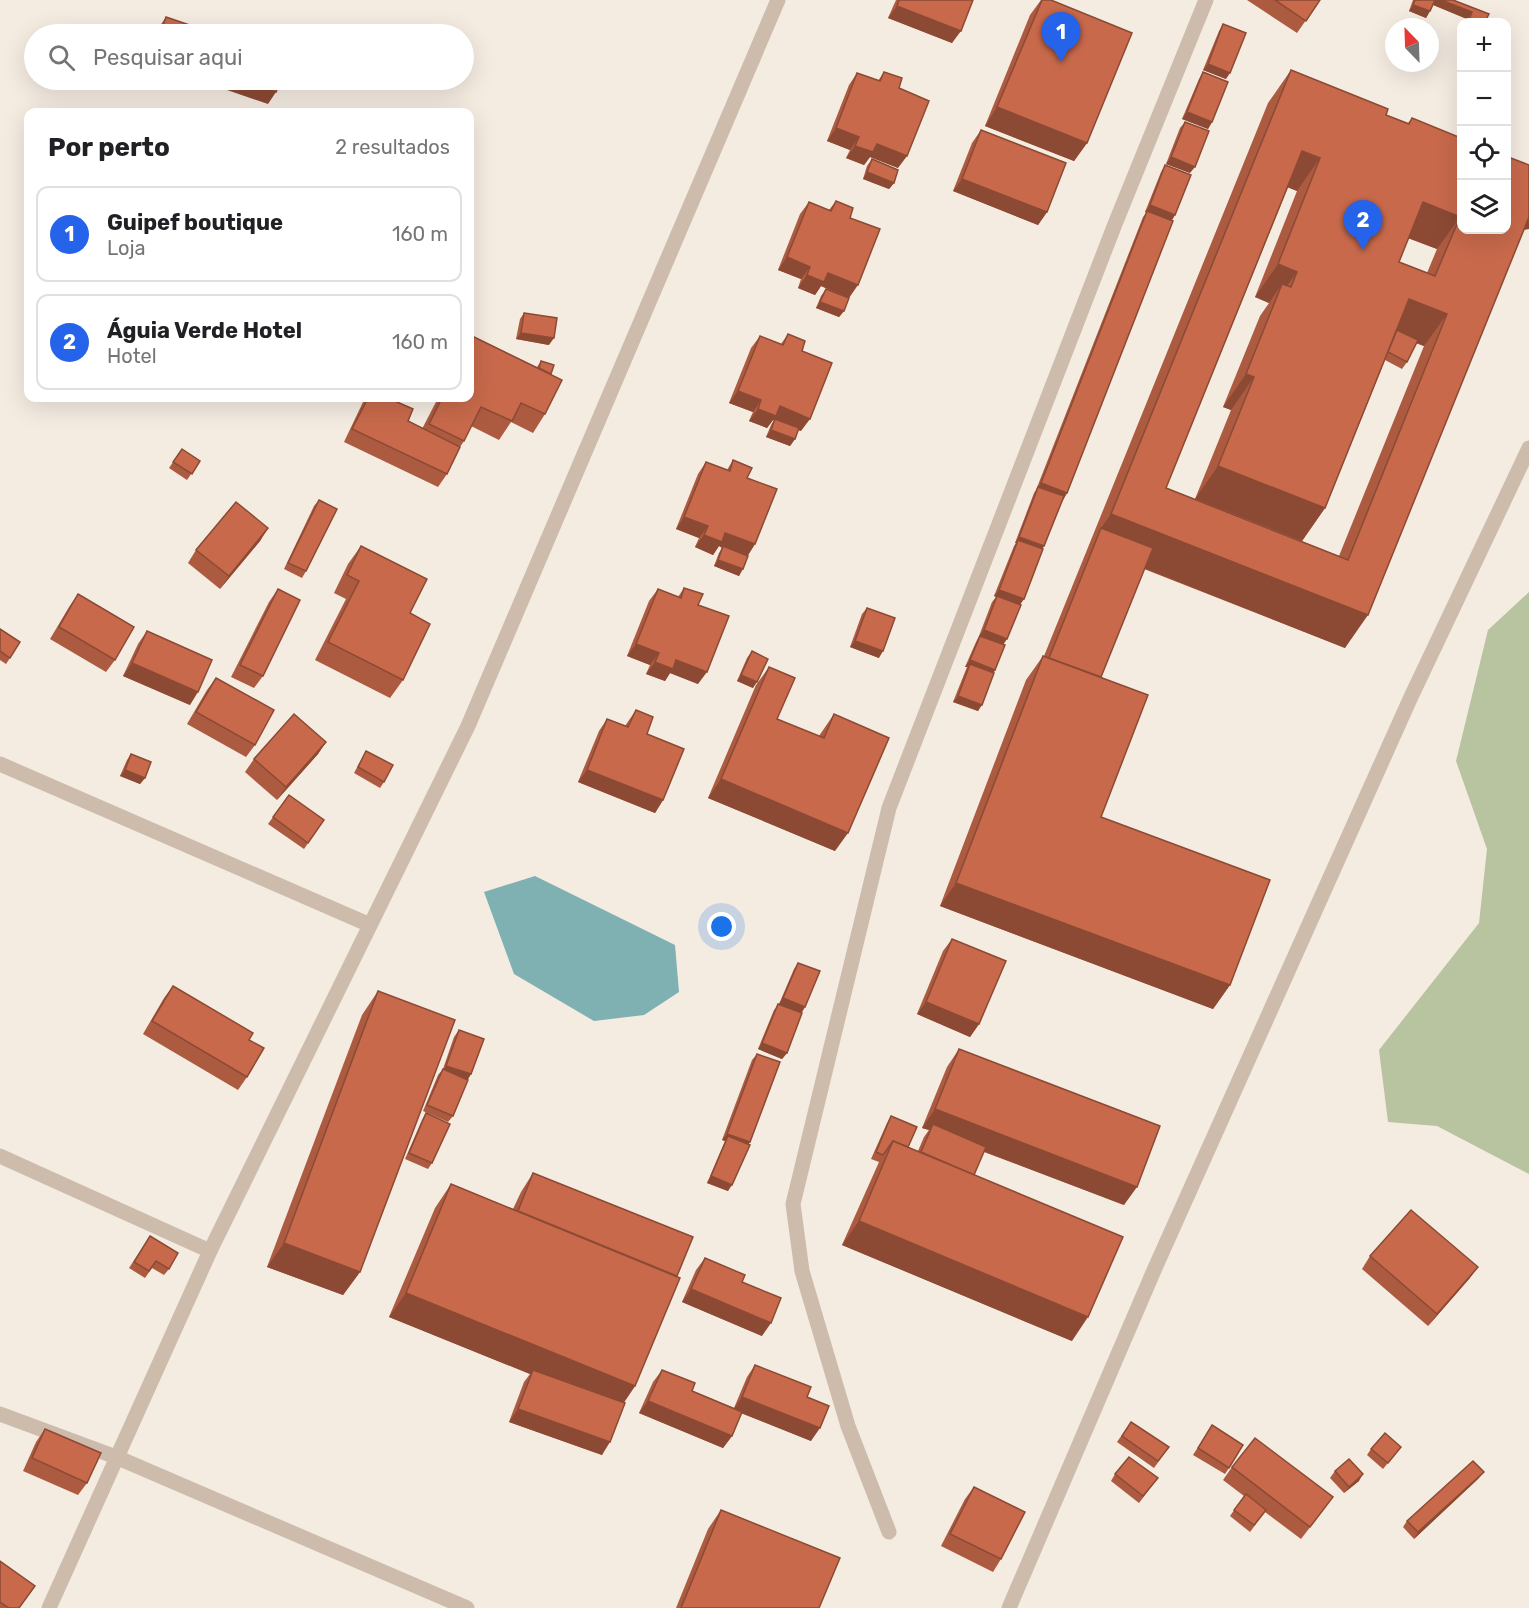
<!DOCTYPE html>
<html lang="pt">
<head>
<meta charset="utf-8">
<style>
  :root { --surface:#fff; --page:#f2f2f2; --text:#202124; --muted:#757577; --line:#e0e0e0; --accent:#2563eb }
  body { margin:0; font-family:Rubik,sans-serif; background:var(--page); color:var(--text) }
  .controls { position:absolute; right:18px; top:18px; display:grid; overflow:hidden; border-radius:12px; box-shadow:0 6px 24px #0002 }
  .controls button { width:54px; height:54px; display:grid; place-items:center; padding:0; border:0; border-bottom:2px solid var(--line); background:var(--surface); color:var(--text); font:30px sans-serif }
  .compass { position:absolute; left:1385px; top:18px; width:54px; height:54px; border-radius:50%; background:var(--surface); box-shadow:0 6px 24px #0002; rotate:337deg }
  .you { position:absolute; left:722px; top:927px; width:21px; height:21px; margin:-15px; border:4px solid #fff; border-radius:50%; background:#1a73e8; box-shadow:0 0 0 9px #1a73e833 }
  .badge { display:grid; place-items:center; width:39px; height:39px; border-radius:50%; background:var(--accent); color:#fff; font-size:20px; font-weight:700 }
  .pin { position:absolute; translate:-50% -50px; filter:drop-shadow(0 2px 3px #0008) }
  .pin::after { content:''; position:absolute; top:32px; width:21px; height:18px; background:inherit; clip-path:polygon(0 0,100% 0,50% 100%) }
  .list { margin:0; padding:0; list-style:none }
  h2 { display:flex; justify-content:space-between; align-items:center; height:78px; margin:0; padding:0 24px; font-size:26px }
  h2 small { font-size:20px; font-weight:400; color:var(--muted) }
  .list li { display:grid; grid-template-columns:39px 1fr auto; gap:18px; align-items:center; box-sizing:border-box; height:96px; margin:0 12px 12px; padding:0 12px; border:2px solid var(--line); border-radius:12px }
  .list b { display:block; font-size:22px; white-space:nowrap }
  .list p { margin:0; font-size:20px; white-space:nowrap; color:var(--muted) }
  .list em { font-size:20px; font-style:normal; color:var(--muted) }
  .icon { flex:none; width:33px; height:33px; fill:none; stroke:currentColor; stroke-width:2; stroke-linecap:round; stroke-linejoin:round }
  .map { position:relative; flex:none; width:1529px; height:1608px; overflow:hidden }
  .search { position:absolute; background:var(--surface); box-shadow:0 6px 24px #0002; left:24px; top:24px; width:450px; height:66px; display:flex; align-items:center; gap:15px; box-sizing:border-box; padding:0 21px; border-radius:33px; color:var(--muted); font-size:22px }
  .panel { position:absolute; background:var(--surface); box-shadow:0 6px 24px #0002; left:24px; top:108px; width:450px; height:294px; border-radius:12px }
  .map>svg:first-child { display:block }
  .green { fill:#b8c4a0 }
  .water { fill:#7fb0b2 }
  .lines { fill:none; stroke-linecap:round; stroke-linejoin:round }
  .minor { stroke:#cdbbac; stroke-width:15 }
  .wall { fill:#ac5a40; fill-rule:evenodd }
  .shaded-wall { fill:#8c4a34 }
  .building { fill:#c8694b; stroke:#8c4a34; stroke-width:1.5; fill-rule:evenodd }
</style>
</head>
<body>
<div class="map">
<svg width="1529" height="1608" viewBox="0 0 1529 1608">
  <rect width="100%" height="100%" fill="#f4ebe1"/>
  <path class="green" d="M1529,592v582l-92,-48 -49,-4 -9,-72 100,-127 8,-74 -31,-88 32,-131z"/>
  <path class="water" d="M535,876l140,69 4,47 -35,23 -50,6 -80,-47 -30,-82z"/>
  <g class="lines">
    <g class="minor">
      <path d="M0,764l370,161"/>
      <path d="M0,1156l210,95"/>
      <path d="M0,1414l116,43 351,151"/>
      <path d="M889,1532l-41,-106 -46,-155 -9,-67 96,-396 226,-584 91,-224"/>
      <path d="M49,1608l161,-357 258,-525 310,-726"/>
      <path d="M1009,1608l146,-340 255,-569 119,-251"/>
    </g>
  </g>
  <g class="wall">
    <path d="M896,0h77l-21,43 -64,-25z"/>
    <path d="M1041,0h10l36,143 -13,18 -89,-35 45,-111z"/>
    <path d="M1247,0h73l-23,33z"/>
    <path d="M1413,0h40l32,22h-19l1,-3 -34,-14 -3,6 -4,7 -17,-7z"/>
    <path d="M166,17l50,17h-60l1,-4z"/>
    <path d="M1223,24l3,55 -23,-9 16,-39z"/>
    <path d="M1291,70l95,45 22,8 4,-5 117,111 -5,1 -179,418 -201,-79 -43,108v140l129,168 -17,24 -273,-103 86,-226 17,-24h1l224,-553zM1288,187l9,4 -42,106 14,6 -9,13 -37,91 8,3 -36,89 107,42 23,-33 60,-148 17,9 5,-7 9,-19 8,3 -85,210 -173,-68zM1408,238l29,11 -10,24 -28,-11z"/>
    <path d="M884,72l15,16 -1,80 -28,-11 -6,8 -18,-7 4,-8 -23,-9 22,-56 8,-12 21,8z"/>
    <path d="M1203,72l9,50 -4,7 -26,-10 17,-40z"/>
    <path d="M1185,122l5,51 -24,-9 14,-36z"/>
    <path d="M981,130l66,82 -9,13 -85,-34 19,-48z"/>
    <path d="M872,159l22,24 -5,6 -26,-10 4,-13z"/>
    <path d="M1165,165l6,55 -104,273 -4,7 -19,46 -2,3 -18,50 -4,6 -17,40 -8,25 -17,41 -25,-9 14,-35h-2l11,-25 3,-6 13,-34 4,-5 -2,-1 20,-50 2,-3h-1l19,-50 2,-3 107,-273 4,-5h-2l16,-40z"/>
    <path d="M836,201l14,17 -1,80 -28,-12 -6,9 -17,-7 3,-9 -23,-9 22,-56 9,-12 20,8z"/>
    <path d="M826,289l18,22 -5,6 -23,-9 5,-12z"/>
    <path d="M524,313l25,32 -33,-6 4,-20z"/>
    <path d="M788,334l14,17 -1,80 -3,-1 -3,9 -5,7 -24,-9 5,-12 3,-5h-1l-6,8 -18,-7 4,-9 -24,-9 22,-55 9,-12 21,8z"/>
    <path d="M472,336l65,31 4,-6 10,13 -6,40 -12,19 -22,-11 -12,18 -28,-14 -7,15 -4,6 -13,27 -9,13 -94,-45 19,-40 3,-4h22l20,23 14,8 16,-31h32v-59z"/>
    <path d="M182,449l18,12 -13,19 -18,-12z"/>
    <path d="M733,460l14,18 8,66 -8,12 -8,20 -25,-10 5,-13 3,-5 -3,-2 -6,9 -18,-8 4,-9 -23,-9 22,-55 8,-12 21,8z"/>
    <path d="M319,500l-13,71 -4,7 -18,-9 30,-63z"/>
    <path d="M268,528l-8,13 -40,48 -32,-26 8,-13z"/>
    <path d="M361,546l49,67 -7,67 -13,18 -75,-38 31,-61 -12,-6 14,-29z"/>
    <path d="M684,588l14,17v79l-28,-11 -5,8 -19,-7 4,-9 -23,-9 22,-55 9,-12 20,8z"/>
    <path d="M278,589l-15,87 -9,12 -23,-11 38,-75z"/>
    <path d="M78,594l37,66 -9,12 -56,-33 19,-32z"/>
    <path d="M867,608l12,50 -29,-11 12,-33z"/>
    <path d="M0,629l10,29 -4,6 -6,-4z"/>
    <path d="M147,631l43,74 -67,-29 15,-32z"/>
    <path d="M752,651l1,37 -16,-7 10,-23z"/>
    <path d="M769,667l8,52 42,17 15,-22 1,137 -127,-53 48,-113z"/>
    <path d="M216,678l39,67 -9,12 -59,-33 20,-34z"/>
    <path d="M636,710l11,24 16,66 -8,13 -77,-31 21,-51 8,-12 18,7z"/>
    <path d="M326,742l-8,12 -41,46 -32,-28 9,-13z"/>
    <path d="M366,751l18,31 -4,6 -26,-15z"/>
    <path d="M131,754l14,24 -5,6 -20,-8 7,-16z"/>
    <path d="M289,795l35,25 -20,29 -36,-25z"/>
    <path d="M952,939l27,85 -9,13 -53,-23 26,-63z"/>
    <path d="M798,963l3,50 -14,40 -5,6 -24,-10 16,-39 5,-6 15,-35z"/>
    <path d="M173,986l76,54 -2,37 -9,13 -95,-56 21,-36z"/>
    <path d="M378,991l-18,281 -17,23 -76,-28 95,-252z"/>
    <path d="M459,1030l12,44 -4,6 -14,36 -5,6 -25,-11 15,-36 5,-6 11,-32z"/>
    <path d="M959,1049l165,156 -140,-53 -10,23 98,166 -230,-96 37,-83 -8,-3 16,-36 4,-7 17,31 10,4 6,-14 5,-7 -7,-2 25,-61z"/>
    <path d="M757,1054l-29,137 -21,-8 18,-42 -3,-1 30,-80z"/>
    <path d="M426,1113l6,50 -4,6 -23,-10 17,-39z"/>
    <path d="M533,1173l144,103 -42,110 -11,16 -22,53 -93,-33 15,-40 6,-8 -141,-57 46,-109 16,-24 62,25 8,-17z"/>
    <path d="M150,1236l19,33 -5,6 -12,-7 -7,10 -16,-10z"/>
    <path d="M1370,1256l108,11 -9,12 -41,47 -66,-57z"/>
    <path d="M705,1258l37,24 20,54 -80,-34 14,-32z"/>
    <path d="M755,1365l52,32 4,44 -69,-28 -10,23 -9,12 -84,-35 14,-31 9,-12 30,21 42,17 13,-31z"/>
    <path d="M1131,1422l38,25 -15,21 -37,-26z"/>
    <path d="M1212,1425l17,43 -4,6 -32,-19z"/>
    <path d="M45,1429l42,54 -9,12 -55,-24 13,-29z"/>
    <path d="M1401,1447l-18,22 -16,-14 4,-6z"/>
    <path d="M1232,1467l92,42 -23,30 -36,-27 -15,20 -20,-16 14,-20 -21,-16z"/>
    <path d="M1335,1471l24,10 -15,12 -14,-15z"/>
    <path d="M1115,1474l43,4 -19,25 -28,-22z"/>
    <path d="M1479,1478l-65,61 -11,-12 4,-6z"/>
    <path d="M974,1487l27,72 -8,13 -52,-26 24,-47z"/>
    <path d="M721,1510l98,98h-143l32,-79z"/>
    <path d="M0,1561l19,47h-19z"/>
  </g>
  <g class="shaded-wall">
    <path d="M1434,0h7l31,12 -5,7 -36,-15z"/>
    <path d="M1413,5l17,6 -4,7 -17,-7z"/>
    <path d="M897,6l64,25 -9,12 -64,-25z"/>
    <path d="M1208,64l22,9 -4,6 -23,-9z"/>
    <path d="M198,80h44l34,12 -8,12z"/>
    <path d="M997,107l90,36 -13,18 -89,-35z"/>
    <path d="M1187,112l25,10 -4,7 -26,-10z"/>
    <path d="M836,128l23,9 -9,13 -23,-9z"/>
    <path d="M877,144l30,12 -9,12 -28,-11 -6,8 -18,-7 9,-12z"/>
    <path d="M1302,151l18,7 -23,33 -18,-7z"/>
    <path d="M1171,157l24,10 -5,6 -24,-9z"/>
    <path d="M867,172l27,11 -5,6 -26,-10z"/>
    <path d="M962,179l85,33 -9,13 -85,-34z"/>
    <path d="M1423,202l37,15 -23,32 -37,-14z"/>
    <path d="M1150,205l25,10 -4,7 -26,-10z"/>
    <path d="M1529,218v11l-15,1z"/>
    <path d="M787,257l23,10 -9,12 -23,-9z"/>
    <path d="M1278,264l19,8 -23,32 8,-20 -13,19 -14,-6z"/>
    <path d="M828,273l30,12 -9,13 -28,-12 -6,9 -17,-7 9,-13z"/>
    <path d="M1409,299l38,15 -23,32 -32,-12z"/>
    <path d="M820,302l24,9 -5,6 -23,-9z"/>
    <path d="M521,333l33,5 -5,7 -33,-6z"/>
    <path d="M1246,374l8,3 -23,33 -8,-3z"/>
    <path d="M738,391l23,9 -8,12 -24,-9z"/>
    <path d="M780,406l30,13 -9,12 -28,-11 -6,8 -18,-7 9,-12z"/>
    <path d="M771,430l24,9 -5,7 -24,-9z"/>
    <path d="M1218,466l107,42 -23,33 -107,-42z"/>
    <path d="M1041,483l26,10 -4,7 -25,-13 -2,2z"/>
    <path d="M1111,514l257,101 -23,33 -252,-100 8,-20z"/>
    <path d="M684,517l24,9 -9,12 -23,-9z"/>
    <path d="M268,528l-8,13 -40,48 9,-13z"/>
    <path d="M725,533l30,11 -8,13 -28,-11 -6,9 -18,-8 9,-12z"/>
    <path d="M1019,537l25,9 -4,6 -22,-12 -2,3h-1z"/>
    <path d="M718,560l25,9 -4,7 -25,-10z"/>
    <path d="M999,590l25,9 -5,6 -25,-9z"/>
    <path d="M984,630l23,9 -4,6 -24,-9z"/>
    <path d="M855,641l28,10 -4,7 -29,-11z"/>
    <path d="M636,644l23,9 -9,12 -23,-9z"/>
    <path d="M676,660l31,12 -9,12 -28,-11 -5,8 -19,-7 9,-12z"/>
    <path d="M970,660l25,10 -4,6 -21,-12 -3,3h-2z"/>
    <path d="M132,663l66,29 -8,13 -67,-29z"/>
    <path d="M741,675l16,7 -4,6 -16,-7z"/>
    <path d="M958,696l24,9 -4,6 -25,-9z"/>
    <path d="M326,742l-8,12 -41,46 9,-13z"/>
    <path d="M125,770l20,8 -5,6 -20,-8z"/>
    <path d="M587,770l76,30 -8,13 -77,-31z"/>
    <path d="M721,779l127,54 -13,18 -127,-53z"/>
    <path d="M956,883l274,102 -17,24 -273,-103z"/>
    <path d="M783,998l22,9 -4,7 -22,-10z"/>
    <path d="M926,1002l53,22 -9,13 -53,-23z"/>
    <path d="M762,1043l25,10 -5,6 -24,-10z"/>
    <path d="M446,1066l25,8 -4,7 -25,-9z"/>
    <path d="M935,1109l202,78 -13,18 -194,-74 3,-7 -4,6 -7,-2z"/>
    <path d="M727,1134l23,8 -4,7 -18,-13 -3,5 -3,-1z"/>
    <path d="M711,1176l21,9 -4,6 -21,-8z"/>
    <path d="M859,1221l229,96 -16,24 -230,-96z"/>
    <path d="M284,1243l76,29 -17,23 -76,-28z"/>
    <path d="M1478,1267l-9,12 -41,47 9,-12z"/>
    <path d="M691,1289l80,34 -9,13 -80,-34z"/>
    <path d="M406,1293l229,93 -16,24 -86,-40 -3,4 -141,-57z"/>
    <path d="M742,1397l78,31 -9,13 -78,-31z"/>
    <path d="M648,1401l84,35 -9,12 -84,-35z"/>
    <path d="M518,1409l92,33 -8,13 -93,-33z"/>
    <path d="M1484,1472l-5,6 -65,61 4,-7z"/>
    <path d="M1363,1474l-4,7 -15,12 5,-6z"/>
  </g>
  <g class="building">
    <path d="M899,0h74l-12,31 -64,-25z"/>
    <path d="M1042,0h9l81,33 -45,110 -90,-36z"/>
    <path d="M1275,0h45l-14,21z"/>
    <path d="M1415,0h20l-5,11 -17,-6z"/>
    <path d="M1441,0h12l36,14 -4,8h-17l4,-10z"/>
    <path d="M166,17l50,17h-56z"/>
    <path d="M1223,24l23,9 -16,40 -22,-9z"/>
    <path d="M1291,70l97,39 -2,6 23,9 3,-6 49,20v92h45v-74l23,9v52l-161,398 -257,-101zM1302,151l18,7 -42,106 19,8 -6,15 -9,-3 -36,90 8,3 -36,89 107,42 84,-209 38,15 -99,246 -182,-72zM1423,202l37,15 -25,59 -36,-14z"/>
    <path d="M884,72l18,6 -3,10 30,13 -22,55 -30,-12 -4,8 -18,-6 4,-9 -23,-9 21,-55 23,8z"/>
    <path d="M1203,72l25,10 -16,40 -25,-10z"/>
    <path d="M242,80h39l-5,12z"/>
    <path d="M1185,122l24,9 -14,36 -24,-10z"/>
    <path d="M981,130l85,33 -19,49 -85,-33z"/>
    <path d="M872,159l26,11 -4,13 -27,-11z"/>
    <path d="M1165,165l26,10 -16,40 -25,-10z"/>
    <path d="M836,201l17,7 -3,10 30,11 -22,56 -30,-12 -4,9 -17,-7 3,-8 -23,-10 22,-55 22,9z"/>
    <path d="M1147,211l26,10 -106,272 -26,-10z"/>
    <path d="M826,289l23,9 -5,13 -24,-9z"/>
    <path d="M524,313l33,5 -3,20 -33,-5z"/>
    <path d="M1397,330l21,10 -11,22 -19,-10z"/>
    <path d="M788,334l17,7 -3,10 30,12 -22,56 -30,-13 -4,10 -18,-7 3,-9 -23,-9 22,-55 23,9z"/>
    <path d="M472,336l90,44 -17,34 -24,-11 -9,18 -31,-14 -17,34 -35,-17 13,-26h28v-58z"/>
    <path d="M541,361l13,4 -3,9 -12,-6z"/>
    <path d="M368,398h20l25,11 -5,12 52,26 -13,27 -95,-45z"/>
    <path d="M775,419l24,9 -4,11 -24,-9z"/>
    <path d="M182,449l18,12 -8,13 -19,-12z"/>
    <path d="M733,460l19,8 -5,10 30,11 -22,55 -30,-11 -3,9 -18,-7 4,-9 -24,-9 22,-55 24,9z"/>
    <path d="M1038,487l26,9 -20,50 -25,-9z"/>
    <path d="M319,500l18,9 -31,62 -18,-8z"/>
    <path d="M236,502l32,26 -39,48 -33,-26z"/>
    <path d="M1101,528l52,20 -52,129 -52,-19z"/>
    <path d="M1018,540l25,9 -19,50 -25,-9z"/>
    <path d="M361,546l66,33 -17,34 20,11 -27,56 -75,-38 31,-61 -12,-6z"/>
    <path d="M723,546l25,10 -5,13 -25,-9z"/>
    <path d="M684,588l19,6 -5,11 31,11 -22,56 -31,-12 -3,9 -18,-7 4,-9 -23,-9 22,-55 23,9z"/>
    <path d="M278,589l22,11 -37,76 -23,-11z"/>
    <path d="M78,594l56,33 -19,33 -56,-33z"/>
    <path d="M997,596l24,9 -14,34 -23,-9z"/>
    <path d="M867,608l28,10 -12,33 -28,-10z"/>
    <path d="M0,629l20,13 -10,16 -10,-7z"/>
    <path d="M147,631l65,29 -14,32 -66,-29z"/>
    <path d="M980,636l25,9 -10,25 -25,-10z"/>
    <path d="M752,651l16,8 -11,23 -16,-7z"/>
    <path d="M1043,656l105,39 -47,122 169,63 -40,105 -274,-102z"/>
    <path d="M970,664l24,9 -12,32 -24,-9z"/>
    <path d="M769,667l26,11 -18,41 47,19 10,-24 55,24 -41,95 -127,-54z"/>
    <path d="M216,678l58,32 -19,35 -59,-33z"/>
    <path d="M636,710l17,7 -6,17 37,15 -21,51 -76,-30 20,-51 21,8z"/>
    <path d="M294,714l32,28 -40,45 -32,-28z"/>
    <path d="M366,751l27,14 -9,17 -26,-15z"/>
    <path d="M131,754l20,8 -6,16 -20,-8z"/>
    <path d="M289,795l35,25 -16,23 -35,-26z"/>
    <path d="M952,939l54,22 -27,63 -53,-22z"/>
    <path d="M798,963l22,8 -15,36 -22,-9z"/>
    <path d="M173,986l80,47 -4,7 15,8 -17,29 -95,-56z"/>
    <path d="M378,991l77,29 -95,252 -76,-29z"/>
    <path d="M778,1004l24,9 -15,40 -25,-10z"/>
    <path d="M459,1030l25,9 -13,35 -25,-8z"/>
    <path d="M959,1049l201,77 -23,61 -202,-78z"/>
    <path d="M757,1054l23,8 -30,80 -23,-8z"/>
    <path d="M443,1069l25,11 -15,36 -26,-11z"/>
    <path d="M426,1113l24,11 -18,39 -23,-10z"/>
    <path d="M891,1116l26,11 -9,20 -15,-6 -10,14 -7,-3z"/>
    <path d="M933,1124l53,23 -12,28 -53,-23z"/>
    <path d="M728,1136l22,9 -18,40 -21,-9z"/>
    <path d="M893,1141l230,96 -35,80 -229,-96z"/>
    <path d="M533,1173l160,64 -16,39 -159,-65z"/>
    <path d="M451,1184l229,94 -45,108 -229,-93z"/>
    <path d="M1411,1210l67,57 -41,47 -67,-58z"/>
    <path d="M150,1236l28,17 -9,16 -13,-8 -7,10 -15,-9z"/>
    <path d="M705,1258l40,17 -3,7 39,16 -10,25 -80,-34z"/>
    <path d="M755,1365l56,22 -4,10 22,9 -9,22 -78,-31z"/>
    <path d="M533,1370l92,33 -15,39 -92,-33z"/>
    <path d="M662,1370l33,13 -3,8 50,21 -10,24 -84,-35z"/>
    <path d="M1131,1422l38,25 -11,14 -36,-25z"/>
    <path d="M1212,1425l31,20 -14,23 -31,-20z"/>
    <path d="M45,1429l56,24 -14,30 -55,-25z"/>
    <path d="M1385,1433l16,14 -13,16 -17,-14z"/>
    <path d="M1255,1438l78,59 -23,30 -78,-60z"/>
    <path d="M1129,1457l29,21 -15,18 -28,-22z"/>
    <path d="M1349,1459l14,15 -14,13 -14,-16z"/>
    <path d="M1473,1461l11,11 -66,60 -11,-11z"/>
    <path d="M974,1487l51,25 -24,47 -51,-25z"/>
    <path d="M1246,1494l20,16 -12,15 -20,-15z"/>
    <path d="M721,1510l119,48 -21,50h-138z"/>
    <path d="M0,1561l35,25 -16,22h-10l-9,-6z"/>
  </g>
</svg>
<div class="controls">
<button>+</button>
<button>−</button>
<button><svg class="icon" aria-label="locate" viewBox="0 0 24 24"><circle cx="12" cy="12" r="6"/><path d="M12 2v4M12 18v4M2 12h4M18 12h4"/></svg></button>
<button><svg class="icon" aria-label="layers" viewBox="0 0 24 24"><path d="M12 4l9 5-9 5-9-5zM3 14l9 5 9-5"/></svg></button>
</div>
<svg class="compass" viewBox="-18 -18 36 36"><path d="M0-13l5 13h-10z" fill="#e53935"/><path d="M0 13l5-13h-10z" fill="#757577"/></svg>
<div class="you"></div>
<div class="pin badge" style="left:1061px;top:62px">1</div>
<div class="pin badge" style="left:1363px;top:250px">2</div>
<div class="search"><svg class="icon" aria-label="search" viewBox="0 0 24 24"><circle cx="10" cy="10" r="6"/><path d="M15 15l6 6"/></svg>Pesquisar aqui</div>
<section class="panel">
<h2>Por perto<small>2 resultados</small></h2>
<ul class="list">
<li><span class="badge">1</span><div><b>Guipef boutique</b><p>Loja</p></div><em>160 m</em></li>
<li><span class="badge">2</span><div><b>Águia Verde Hotel</b><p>Hotel</p></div><em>160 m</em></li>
</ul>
</section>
</div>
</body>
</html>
